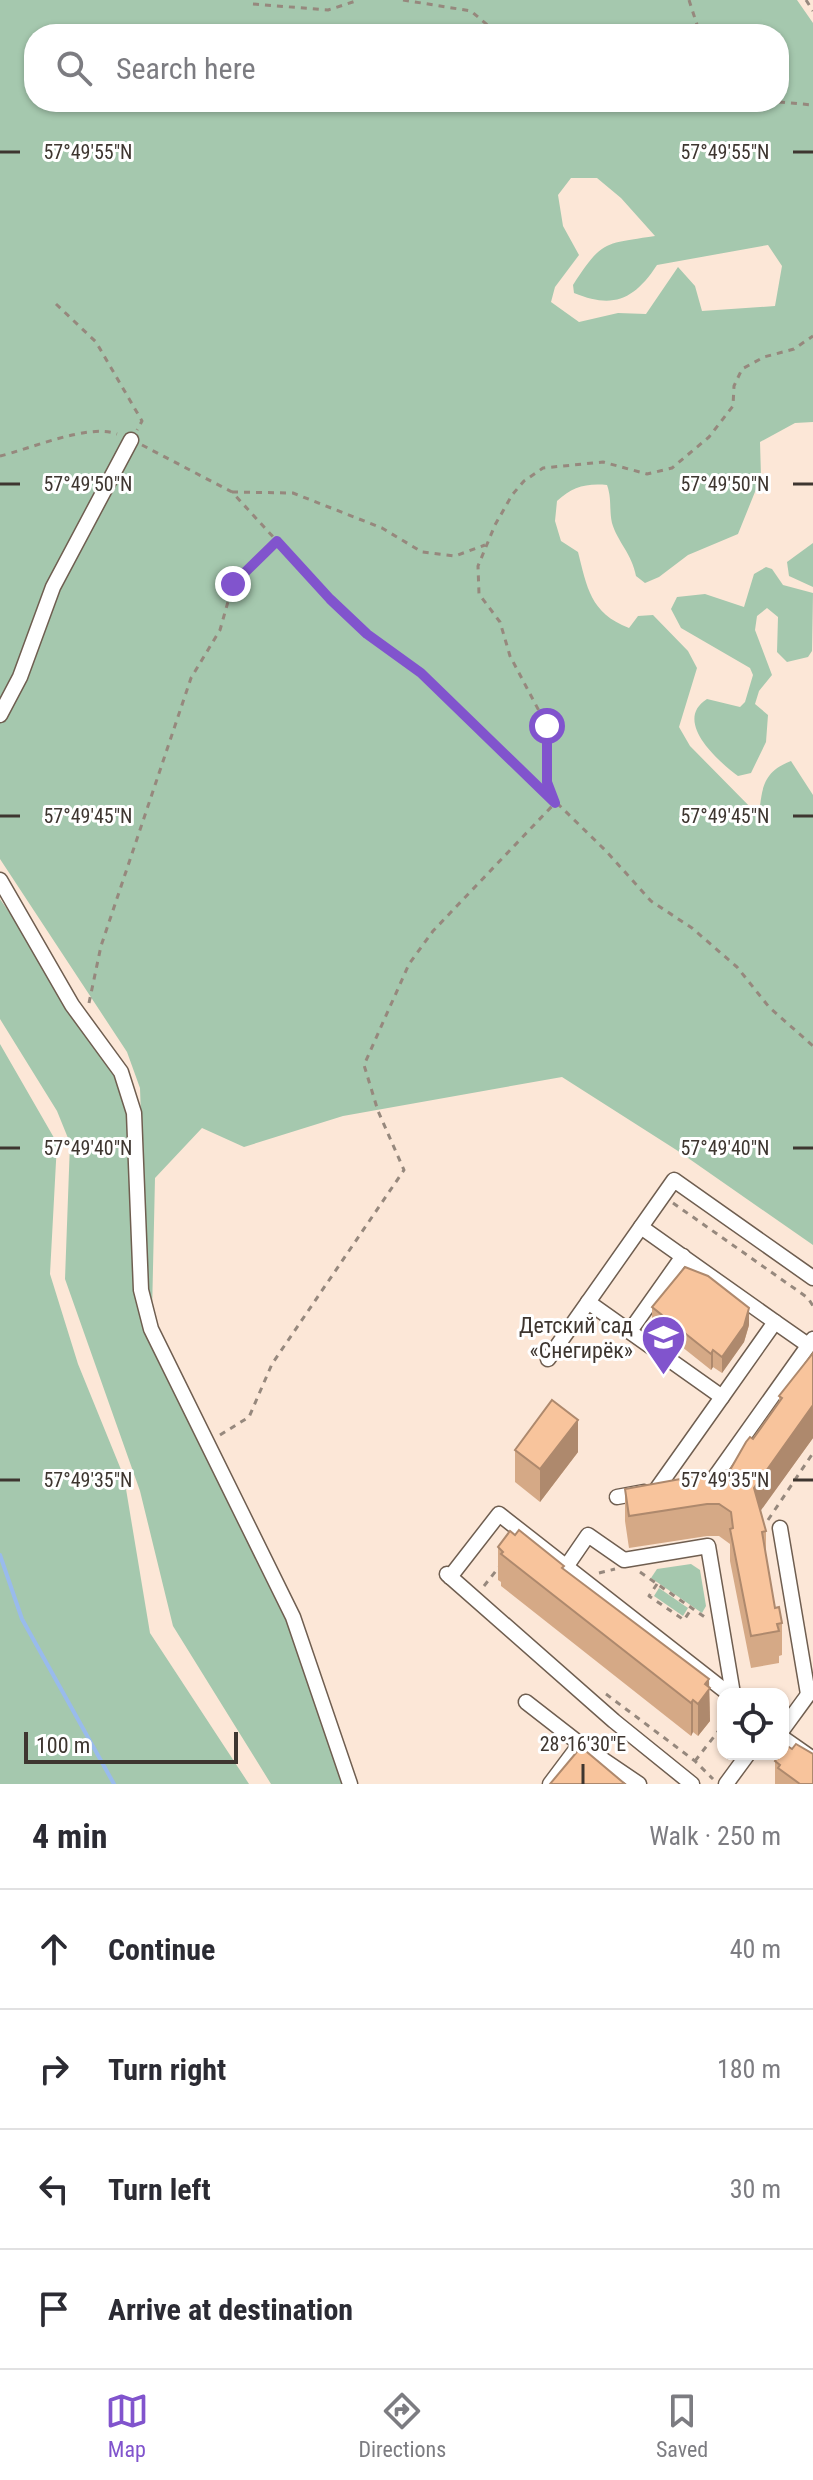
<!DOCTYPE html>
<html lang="en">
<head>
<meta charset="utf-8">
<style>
  :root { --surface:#fff; --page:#f2f2f3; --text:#2b2b33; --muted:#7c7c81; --line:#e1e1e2; --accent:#8154cd }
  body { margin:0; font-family:"Roboto Condensed",sans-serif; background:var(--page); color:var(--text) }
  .controls { position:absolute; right:24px; bottom:24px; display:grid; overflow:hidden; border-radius:16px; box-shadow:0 2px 6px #0004 }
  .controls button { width:72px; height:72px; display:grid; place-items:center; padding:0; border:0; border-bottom:2px solid var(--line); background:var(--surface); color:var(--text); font:40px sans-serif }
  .scale { position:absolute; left:24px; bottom:20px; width:214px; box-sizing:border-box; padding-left:8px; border:4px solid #3e3630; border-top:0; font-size:22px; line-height:28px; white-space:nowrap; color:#3e3630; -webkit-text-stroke:6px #fff; paint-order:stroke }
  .stop { position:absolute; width:24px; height:24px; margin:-18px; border:6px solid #8154cd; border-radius:50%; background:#fff }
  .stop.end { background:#8154cd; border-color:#fff; box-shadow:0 2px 8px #0008 }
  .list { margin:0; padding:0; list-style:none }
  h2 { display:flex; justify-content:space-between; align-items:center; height:104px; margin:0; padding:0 32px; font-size:34px }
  h2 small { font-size:26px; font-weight:400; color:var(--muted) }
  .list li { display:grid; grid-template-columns:52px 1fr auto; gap:24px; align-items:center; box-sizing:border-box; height:120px; padding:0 32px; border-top:2px solid var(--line) }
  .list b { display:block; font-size:30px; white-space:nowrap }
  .list em { font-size:26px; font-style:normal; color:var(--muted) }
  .icon { flex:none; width:44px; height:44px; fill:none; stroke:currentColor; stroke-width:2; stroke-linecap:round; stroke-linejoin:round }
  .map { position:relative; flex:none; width:813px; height:1784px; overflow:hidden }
  .search { position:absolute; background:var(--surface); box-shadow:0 2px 6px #0004; left:24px; right:24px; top:24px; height:88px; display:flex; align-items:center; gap:20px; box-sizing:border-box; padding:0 28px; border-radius:32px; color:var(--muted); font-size:30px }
  .sheet { height:584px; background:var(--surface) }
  nav { display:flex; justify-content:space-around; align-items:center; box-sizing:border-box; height:112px; border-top:2px solid var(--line); background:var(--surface); font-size:22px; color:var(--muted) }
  nav a { display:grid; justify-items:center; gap:4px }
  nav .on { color:var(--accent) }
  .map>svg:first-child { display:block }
  .green { fill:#a5c8ae; fill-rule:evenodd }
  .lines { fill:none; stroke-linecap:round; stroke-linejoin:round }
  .stream { stroke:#99bbec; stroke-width:4 }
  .minor-casing { stroke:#6f5e50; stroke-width:17 }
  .path { stroke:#96887d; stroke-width:3; stroke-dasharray:6 6; stroke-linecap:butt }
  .minor { stroke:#fff; stroke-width:14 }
  .wall { fill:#d5a986 }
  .shaded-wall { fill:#ae896d }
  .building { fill:#f8c49c; stroke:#ae896d; stroke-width:2 }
  .route { stroke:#8154cd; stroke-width:10 }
  .ticks { fill:none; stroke:#3e3630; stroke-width:3 }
  .labels { text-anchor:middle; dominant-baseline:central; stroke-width:6; stroke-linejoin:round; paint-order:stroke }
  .poi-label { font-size:22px; fill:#3e3630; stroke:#fff; text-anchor:end }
  .ticks-label { font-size:20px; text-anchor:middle; fill:#3e3630; stroke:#fff; stroke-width:6; stroke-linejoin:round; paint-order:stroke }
</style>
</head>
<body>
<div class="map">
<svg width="813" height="1784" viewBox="0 0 813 1784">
  <rect width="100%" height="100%" fill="#fce7d7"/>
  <g class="green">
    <path d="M0,0h797l16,23v399l-18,1 -35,19 1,35 -23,57 -50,21 -29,22 -14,6 -9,-7c-4,-22 -19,-35 -24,-53 -3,-13 0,-24 -5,-38 -21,-2 -35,2 -50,16l-2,20 6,20 17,11c9,35 12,61 51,76l9,-12 15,-1 35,36 9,17 -18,59 11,19 69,70c3,-27 3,-44 32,-55l22,34v450l-135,-94 -116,-74 -219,39 -99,31 -42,-19 -47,50 -3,135 -5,-25 -7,-200 -13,-36 -127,-193zM34,34h745v68h-745zM571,178h26l24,20 34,38c-51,8 -53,4 -82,49l1,8c39,16 60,7 83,-28l111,-20 14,21 -7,40 -73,5 -7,-25 -17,-19 -32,47 -28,-1 -39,9 -28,-20 4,-15 24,-32 -16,-29 -5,-31z"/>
    <path d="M813,543v44l-24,-11 -2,-14z"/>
    <path d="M766,567l6,2 11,16 30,8 -1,58 -4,6 -21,5 -10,-10 1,-35 -11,-9 -10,8 -2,14 17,45 -13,16 -4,13 13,11 -2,27 -15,31 -13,3c-19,-14 -66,-55 -31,-77l33,8 5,-5 8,-27 -3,-7 -69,-40 -10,-19 6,-12 28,-3 39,13 10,-33z"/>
    <path d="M0,899l97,139 27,47 5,40 5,167 15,51 69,128 72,148 53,165h-72l-98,-158 -33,-135 -75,-212 5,-136 -13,-32 -57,-92z"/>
    <path d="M0,1044l57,99 -7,131 28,90 46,113 26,156 99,151h-249z"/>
    <path d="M691,1564l9,6 6,36 -4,7 -51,-35 6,-9z"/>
    <path d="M659,1588l29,20 -5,8 -29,-20z"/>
  </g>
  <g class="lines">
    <path class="stream" d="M0,1555l22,64 92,165"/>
    <defs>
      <g id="minor">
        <path d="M0,715l20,-38 33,-90 78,-147"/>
        <path d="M0,880l72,125 49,67 13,41 7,177 10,39 142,288 57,167"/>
        <path d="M641,1227l134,95"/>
        <path d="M588,1302l134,95 53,-75 33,23"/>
        <path d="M630,1331l53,-75"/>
        <path d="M548,1359l126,-179 139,98"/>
        <path d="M704,1482l8,-1 101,-142"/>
        <path d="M656,1490l66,-93"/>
        <path d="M617,1497l27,-5"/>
        <path d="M780,1528l28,166"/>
        <path d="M566,1567l22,-32 36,25 84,-14 25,148"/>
        <path d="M447,1574l167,147 78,63"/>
        <path d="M450,1577l49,-63 230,180"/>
        <path d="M526,1702l54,42"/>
        <path d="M783,1729l30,-41"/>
        <path d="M783,1738l30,21"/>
        <path d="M550,1784l30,-40 59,40"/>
        <path d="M726,1784l22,-30"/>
      </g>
    </defs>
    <use href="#minor" class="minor-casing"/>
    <g class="path">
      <path d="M403,0l68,11 27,23"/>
      <path d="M689,0l11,34"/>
      <path d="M806,0l7,11"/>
      <path d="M253,4l75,6 31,-10"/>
      <path d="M779,102l34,3"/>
      <path d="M56,304l40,38 46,79 -5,9"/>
      <path d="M142,445l90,47 98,107 140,119 136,133 45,50 41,27 45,39 32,40 44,39"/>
      <path d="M0,456c30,-7 89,-33 117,-22"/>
      <path d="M232,492l61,1 89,35 40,24 33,4 30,-11"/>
      <path d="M89,1003l12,-57 90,-268 29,-48 13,-46 44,-43"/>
      <path d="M673,1203l135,95 5,8"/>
      <path d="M220,1435l29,-18 23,-53 132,-194 -26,-59 -14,-46 45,-101 24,-33 122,-128 -8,-21v-56l-37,-70 -10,-34 -21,-28 -1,-28 17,-41 17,-30 12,-14 19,-13 60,-6 44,12 25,-6 37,-31 24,-31 1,-20 8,-17 22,-12 30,-8 19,-13"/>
      <path d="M768,1520l45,-67"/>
      <path d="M640,1572l66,46"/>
      <path d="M599,1573l16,-4"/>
      <path d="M657,1584l-8,12 35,24 8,-12"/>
      <path d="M484,1586l15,-19"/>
      <path d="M606,1694l89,67 18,18"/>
      <path d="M695,1761l28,-36"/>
    </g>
    <use href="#minor" class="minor"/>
  </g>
  <g class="wall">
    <path d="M652,1307l97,18 -5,17 -22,31 -9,-6 -2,3 -59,-47z"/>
    <path d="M813,1353v85l-53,73 6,20v23l9,54 7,15v32l-3,1v7l-28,5 -21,-107v-17l-11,-8h-12l-78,12 -4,-27v-32l105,-19 49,-69v-5z"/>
    <path d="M515,1450l63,2 -38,50 -25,-20z"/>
    <path d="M498,1547l66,23 145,117 1,34 -12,15 -5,-4 -2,4 -190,-150v-4l-3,-2z"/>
    <path d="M792,1749l21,35h-38v-23z"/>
  </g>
  <g class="shaded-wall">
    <path d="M749,1308v17l-5,17 -22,31v-16z"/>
    <path d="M713,1350v17l-2,3v-16z"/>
    <path d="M813,1405v33l-59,82v-32z"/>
    <path d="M578,1420v32l-38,50v-33z"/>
    <path d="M709,1679l1,42 -12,15v-32l7,-20z"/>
    <path d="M693,1700v32l-2,4v-33z"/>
  </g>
  <g class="building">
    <path d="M685,1267l23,9 41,32 -5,18 -22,31 -9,-7 -2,4 -59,-47z"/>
    <path d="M813,1353v52l-59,83 12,43 -4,1 13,76 4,-1 3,16 -5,1 2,7 -28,5 -21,-107 3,-1 -2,-16 -12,-8h-12l-78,12 -4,-27 105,-19 16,-28 4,-5 3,2 29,-41 -3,-2z"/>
    <path d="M552,1400l26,20 -38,49 -25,-19z"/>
    <path d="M519,1530l45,36 -2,2 147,111 -4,5 5,4 -12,16 -5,-4 -2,3 -190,-149 2,-2 -5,-5 12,-16 5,4z"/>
    <path d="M796,1744l17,10v30h-13l-22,-16 2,-3 -5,-4 5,-7h3v-5l3,-4 6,4z"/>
    <path d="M581,1747l44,37h-75z"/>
  </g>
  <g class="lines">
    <path class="route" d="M233,584l44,-43 53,58 37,35 54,39 134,130 -8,-21v-56"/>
  </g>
  <path class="ticks" d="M0,152h20M793,152h20M0,484h20M793,484h20M0,816h20M793,816h20M0,1148h20M793,1148h20M0,1480h20M793,1480h20M583,1764v20"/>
  <defs>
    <symbol id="school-pin" viewBox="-11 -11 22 30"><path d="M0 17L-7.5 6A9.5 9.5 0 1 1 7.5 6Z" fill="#8154cd" stroke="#fff"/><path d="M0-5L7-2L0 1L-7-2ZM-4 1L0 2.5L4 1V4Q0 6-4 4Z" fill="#fff"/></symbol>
  </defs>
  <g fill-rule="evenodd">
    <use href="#school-pin" x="638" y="1312" width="51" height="69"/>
  </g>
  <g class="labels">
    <g class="poi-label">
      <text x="633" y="1325">Детский сад<tspan x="633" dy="25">«Снегирёк»</tspan></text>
    </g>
  </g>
  <g class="ticks-label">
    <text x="88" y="159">57°49'55"N</text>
    <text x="725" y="159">57°49'55"N</text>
    <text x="88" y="491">57°49'50"N</text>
    <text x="725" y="491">57°49'50"N</text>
    <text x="88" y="823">57°49'45"N</text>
    <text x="725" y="823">57°49'45"N</text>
    <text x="88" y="1155">57°49'40"N</text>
    <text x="725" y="1155">57°49'40"N</text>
    <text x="88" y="1487">57°49'35"N</text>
    <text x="725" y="1487">57°49'35"N</text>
    <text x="583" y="1751">28°16'30"E</text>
  </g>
</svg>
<div class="controls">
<button><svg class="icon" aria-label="locate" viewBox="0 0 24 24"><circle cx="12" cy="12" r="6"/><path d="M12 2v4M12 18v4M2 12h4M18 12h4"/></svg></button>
</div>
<div class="scale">100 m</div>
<div class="stop" style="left:547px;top:726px"></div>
<div class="stop end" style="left:233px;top:584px"></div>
<div class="search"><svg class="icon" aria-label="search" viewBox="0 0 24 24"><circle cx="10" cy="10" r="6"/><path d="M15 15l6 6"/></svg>Search here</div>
</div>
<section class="sheet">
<h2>4 min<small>Walk · 250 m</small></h2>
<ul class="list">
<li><svg class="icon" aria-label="ahead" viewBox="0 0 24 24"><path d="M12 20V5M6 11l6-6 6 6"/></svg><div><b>Continue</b></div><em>40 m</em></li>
<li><svg class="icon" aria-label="right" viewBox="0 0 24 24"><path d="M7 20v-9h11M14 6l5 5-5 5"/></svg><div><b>Turn right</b></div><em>180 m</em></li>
<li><svg class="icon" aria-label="left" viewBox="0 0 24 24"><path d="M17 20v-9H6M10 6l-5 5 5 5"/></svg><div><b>Turn left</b></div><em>30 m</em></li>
<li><svg class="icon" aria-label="arrive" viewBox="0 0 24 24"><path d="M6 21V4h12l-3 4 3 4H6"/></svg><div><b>Arrive at destination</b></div></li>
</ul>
</section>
<nav>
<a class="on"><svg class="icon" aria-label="map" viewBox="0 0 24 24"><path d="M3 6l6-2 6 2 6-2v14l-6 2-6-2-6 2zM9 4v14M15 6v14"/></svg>Map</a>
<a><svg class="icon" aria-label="directions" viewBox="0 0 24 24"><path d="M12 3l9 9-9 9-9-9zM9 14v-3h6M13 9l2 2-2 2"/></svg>Directions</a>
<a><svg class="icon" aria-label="saved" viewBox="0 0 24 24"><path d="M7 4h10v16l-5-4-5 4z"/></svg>Saved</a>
</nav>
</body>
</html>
